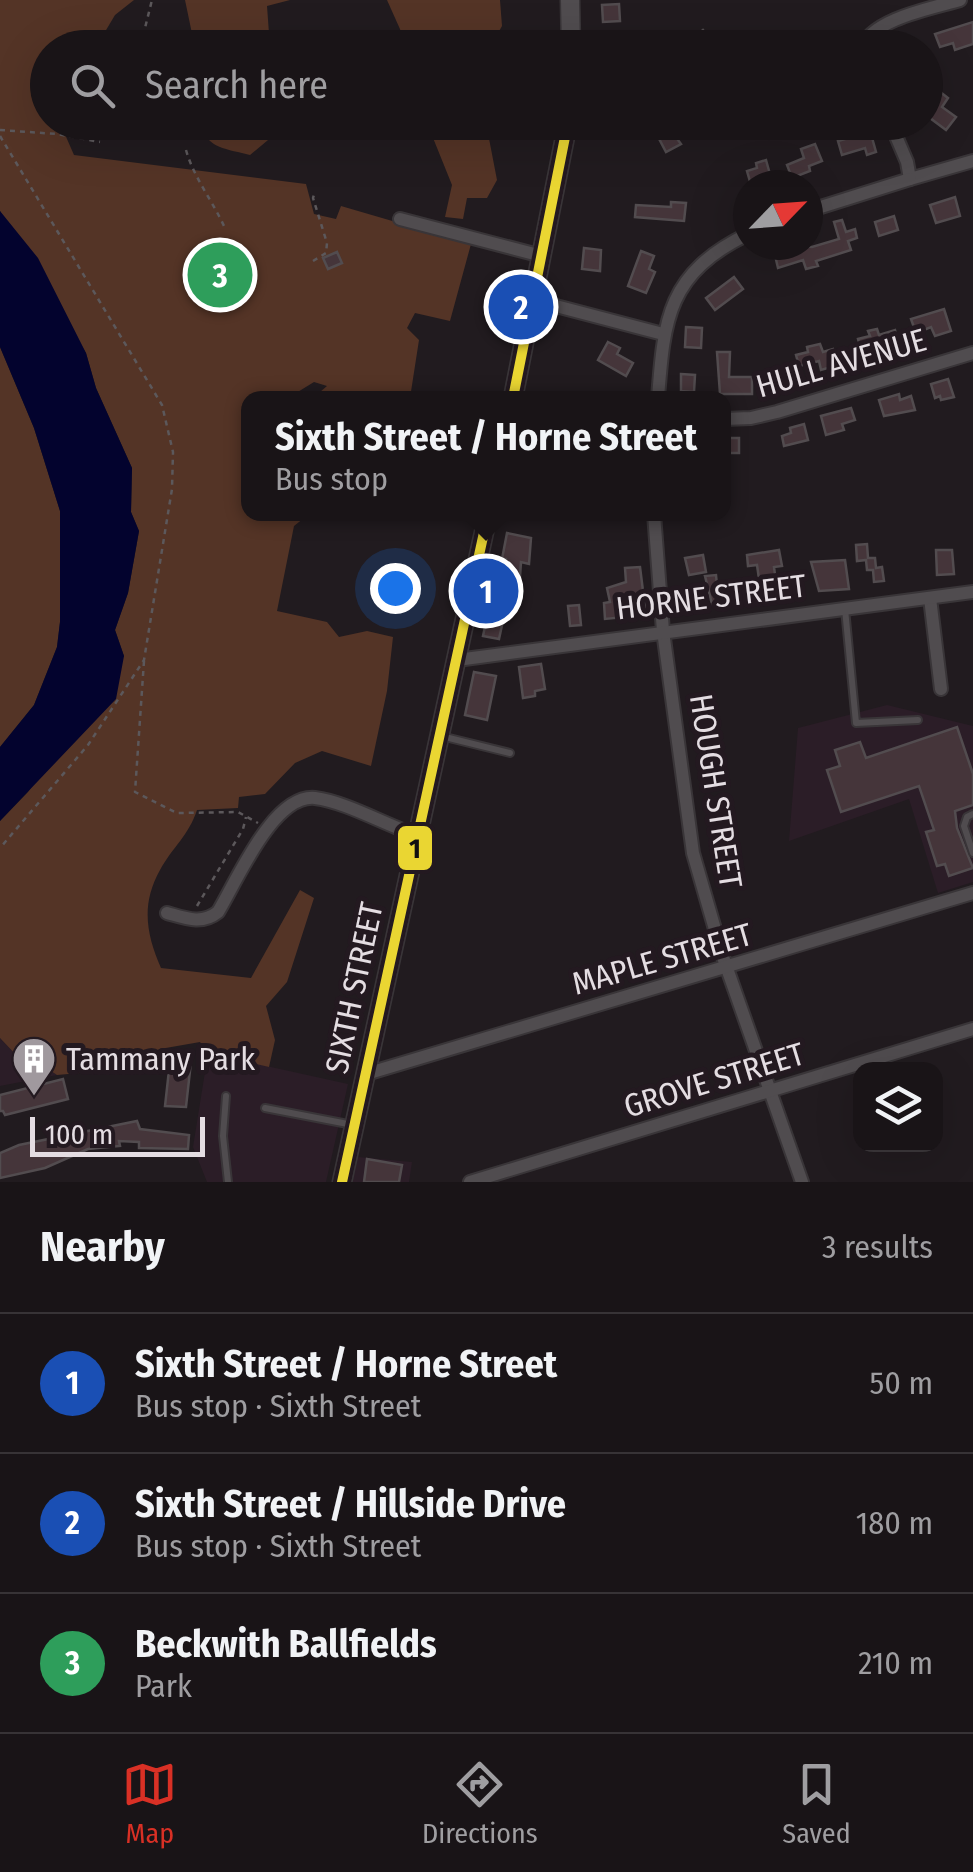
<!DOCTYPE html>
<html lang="en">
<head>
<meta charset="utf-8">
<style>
  :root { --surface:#191417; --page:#262124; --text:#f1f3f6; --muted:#9f9ea1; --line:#373336; --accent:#d93025 }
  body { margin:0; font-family:"Fira Sans Condensed",sans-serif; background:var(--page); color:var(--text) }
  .controls { position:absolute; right:30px; bottom:30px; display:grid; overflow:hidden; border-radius:20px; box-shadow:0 10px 40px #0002 }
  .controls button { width:90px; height:90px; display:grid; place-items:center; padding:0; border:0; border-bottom:2px solid var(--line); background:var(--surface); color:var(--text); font:50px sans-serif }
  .compass { position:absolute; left:733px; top:170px; width:90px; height:90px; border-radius:50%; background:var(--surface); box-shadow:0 10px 40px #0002; rotate:65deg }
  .scale { position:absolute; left:30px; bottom:25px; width:175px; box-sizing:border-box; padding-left:10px; border:5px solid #e4dde2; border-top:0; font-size:28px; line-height:35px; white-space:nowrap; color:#e4dde2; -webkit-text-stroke:8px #231920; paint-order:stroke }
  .you { position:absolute; left:395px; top:588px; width:35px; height:35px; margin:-25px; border:8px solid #fff; border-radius:50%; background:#1a73e8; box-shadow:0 0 0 15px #1a73e833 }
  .badge { display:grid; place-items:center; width:65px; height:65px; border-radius:50%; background:var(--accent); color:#fff; font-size:32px; font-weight:700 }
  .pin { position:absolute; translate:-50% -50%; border:5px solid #fff; box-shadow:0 2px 10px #0006 }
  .popup { position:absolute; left:241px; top:391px; width:490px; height:130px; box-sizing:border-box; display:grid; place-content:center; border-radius:20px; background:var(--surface); filter:drop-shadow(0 2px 8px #0005); font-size:32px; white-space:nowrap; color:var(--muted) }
  .popup b { font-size:38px; color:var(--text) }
  .popup::after { content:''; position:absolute; left:50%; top:100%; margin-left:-20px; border:20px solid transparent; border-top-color:var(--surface) }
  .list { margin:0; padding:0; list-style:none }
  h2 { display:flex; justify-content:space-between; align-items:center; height:130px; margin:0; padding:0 40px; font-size:42px }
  h2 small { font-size:32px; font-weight:400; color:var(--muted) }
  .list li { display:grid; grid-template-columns:65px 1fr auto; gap:30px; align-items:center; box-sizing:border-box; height:140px; padding:0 40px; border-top:2px solid var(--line) }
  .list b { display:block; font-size:38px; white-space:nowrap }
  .list p { margin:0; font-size:32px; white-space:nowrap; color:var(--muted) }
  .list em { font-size:32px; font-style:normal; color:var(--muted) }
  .icon { flex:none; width:55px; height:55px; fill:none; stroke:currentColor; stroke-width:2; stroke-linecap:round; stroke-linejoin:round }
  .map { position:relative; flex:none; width:973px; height:1182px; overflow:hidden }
  .search { position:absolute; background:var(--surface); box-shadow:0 10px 40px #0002; left:30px; right:30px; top:30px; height:110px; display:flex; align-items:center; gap:25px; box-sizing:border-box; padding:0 35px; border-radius:55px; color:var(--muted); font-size:38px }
  .sheet { height:550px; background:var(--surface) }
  nav { display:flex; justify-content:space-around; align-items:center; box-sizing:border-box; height:140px; border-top:2px solid var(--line); background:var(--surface); font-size:28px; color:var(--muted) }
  nav a { display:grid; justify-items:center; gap:5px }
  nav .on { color:var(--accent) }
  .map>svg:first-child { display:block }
  .built { fill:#2b1d27 }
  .green { fill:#543426 }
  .water { fill:#03032e }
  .building { fill:#45353a; stroke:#524c4f; stroke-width:2.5 }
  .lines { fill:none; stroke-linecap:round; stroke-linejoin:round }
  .service-casing { stroke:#393538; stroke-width:10 }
  .minor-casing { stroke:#393538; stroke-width:16 }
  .secondary-casing { stroke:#393538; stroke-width:21 }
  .path { stroke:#5c585b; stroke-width:2.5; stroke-dasharray:5 5; stroke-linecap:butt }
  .service { stroke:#504c4f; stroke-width:6 }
  .minor { stroke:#504c4f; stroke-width:12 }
  .secondary { stroke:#504c4f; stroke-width:18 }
  .bus-1-casing { stroke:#231920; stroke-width:18 }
  .bus-1 { stroke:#ead632; stroke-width:10 }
  .labels { text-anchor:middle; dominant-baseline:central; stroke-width:10; stroke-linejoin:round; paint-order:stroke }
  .street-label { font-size:32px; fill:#e4dde2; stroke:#231920 }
  .poi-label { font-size:32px; fill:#e4dde2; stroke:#231920; text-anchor:start }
  .line-badge { stroke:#231920; stroke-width:4 }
  .pale-badge-label { font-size:28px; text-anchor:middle; font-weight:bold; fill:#111 }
</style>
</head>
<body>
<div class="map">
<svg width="973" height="1182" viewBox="0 0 973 1182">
  <rect width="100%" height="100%" fill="#211b1f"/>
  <g class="built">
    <path d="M887,705l86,21v156l-35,11 -29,-94 -120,42 9,-113z"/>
    <path d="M0,1038l18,19 18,4 21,14 -57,11z"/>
    <path d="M208,1053l140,31 -22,98h-119l-14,-35z"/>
    <path d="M358,1157l54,5 -3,20h-57z"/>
  </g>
  <g class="green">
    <path d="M0,0h134l-19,15 -19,32 -48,1v74l12,1 14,32 232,29 8,30 22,5 5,-13 130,38 -21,77 -35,-8 -8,15 12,12 -9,58h-97l14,-12 -13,-4 -26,16h-40v116h61l-15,12 -17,85 50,11 12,15 28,-6 26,6 -6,54 -16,75 -49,-15 -27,12 -30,31 -26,3 -1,11 -41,2c-8,25 -25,38 -37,60 -19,34 -14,64 1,98l90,10 49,-88 14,8 -27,84 -21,24 9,34 -6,27 -61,-14 -8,-11 -40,7 -58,22 -45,4 -21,-14 -18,-4 -18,-19v-217l28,-29 96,-136 -9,-26 13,-37 11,-62 -8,-19 1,-44 -36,-80 -10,-35 -86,-142z"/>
    <path d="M185,0h105l-23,6 3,41 -75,1z"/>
    <path d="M387,0h113l2,26 -12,21h-82z"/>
    <path d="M202,123v-1l79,1 -1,7 -30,25c-21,-6 -46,-6 -48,-32z"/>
    <path d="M427,123h59l11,57 -10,18h-20l-4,21 -18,-2 7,-32z"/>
    <path d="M0,347l34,81 26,83v111l-3,25 -23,58 -34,42z"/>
  </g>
  <path class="water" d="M0,211l38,47 48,95 10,35 36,80 -1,44 8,19 -11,62 -13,37 9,26 -8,43 -116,122v-74l34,-42 23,-58 3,-25v-111l-26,-83 -34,-81z"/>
  <g class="building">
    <path d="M619,4l1,17 -17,1 -1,-17z"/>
    <path d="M973,22v22l-18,6 -2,-7 -13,4 -5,-13z"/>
    <path d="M703,30l10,11 -6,7h-9l-7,-8z"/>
    <path d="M939,91l9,7 -6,9 14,10 -10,13 -20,-15v-5z"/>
    <path d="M667,125l14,19 -15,8 -11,-21z"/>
    <path d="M869,127l7,25 -9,3 -2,-7 -23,7 -4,-14 21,-6 -1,-5z"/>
    <path d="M815,144l7,17 -13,5 1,5 -18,7 -5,-13 17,-7 -3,-9z"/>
    <path d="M766,160l7,25h-22l-4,-14 10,-3 -1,-5z"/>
    <path d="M955,197l5,19 -24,7 -6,-18z"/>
    <path d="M671,202l15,1 -2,18 -49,-4 1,-12 35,2z"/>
    <path d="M894,216l4,14 -19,6 -4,-14z"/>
    <path d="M842,220l4,12 9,-3 2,9 -9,3 3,9 -35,11 2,5 -12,3 -3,-9 -25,8 -4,-17 19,-6 19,2 27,-8 -5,-17z"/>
    <path d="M584,248l17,2 -1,21 -18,-2z"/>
    <path d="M641,251l13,5 -5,13 6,3 -9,21 -18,-7z"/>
    <path d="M337,252l5,11 -14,6 -5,-11z"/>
    <path d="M734,277l9,12 -28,21 -9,-12z"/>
    <path d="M944,309l7,22 -16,5 -4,-9 -15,6 -5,-14z"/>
    <path d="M686,327l16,1 -1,20 -16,-1z"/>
    <path d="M877,329l2,6 16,-5 5,19 -16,5 2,4 -8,3 -4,-14 -13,4 -3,-12 12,-3 -2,-5z"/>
    <path d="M608,342l12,6 -3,6 16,9 -7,13 -28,-16z"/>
    <path d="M820,344l3,8 10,-3 2,7 8,-2 2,9 -24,7 -2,-9 -20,5 -3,-11 12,-3 -1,-5z"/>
    <path d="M717,352h13l-1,25h23v17h-32z"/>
    <path d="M681,374l14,1 -1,17 -13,-1z"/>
    <path d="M948,379l6,18 -13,3 -1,-4 -5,2 -4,-14z"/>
    <path d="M899,394l1,6 11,-4 4,14 -31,6 -5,-16z"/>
    <path d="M851,408l4,12 -13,4 2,6 -18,5 -5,-19z"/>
    <path d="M804,424l4,16 -24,6 -2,-10 9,-3 -1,-5z"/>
    <rect x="724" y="438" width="15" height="15"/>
    <path d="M507,533l24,5 -2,26 -8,-2 -1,15 -15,-1 1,-17h-4z"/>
    <path d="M867,544l1,14h7l1,10 6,-1 2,14 -10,1 -1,-12h-6l-1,-10 -9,1 -1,-16z"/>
    <path d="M779,550l3,16 -8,1 4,31 -16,2 -5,-35 -9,1 -1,-11z"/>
    <path d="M936,550h16l2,24 -17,1z"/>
    <path d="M703,555l3,17 -17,3 -4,-17z"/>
    <path d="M845,560l4,29 -30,2 -8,-29z"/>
    <path d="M640,567l6,48 -41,4 -1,-16 6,-1 -3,-14 19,-6 -1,-14z"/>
    <path d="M716,575l1,10 5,-1 2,18 -12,2 -7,-28z"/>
    <path d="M579,605l2,20 -11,1 -2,-20z"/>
    <path d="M492,614l12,2 -5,23 -16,-3 4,-19 5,1z"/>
    <path d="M541,664l4,25 -10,2v5l-12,2 -4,-31z"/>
    <path d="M474,672l22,4 -9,44 -22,-5z"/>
    <path d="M957,727l16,47v31l-18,6 2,17 16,40 -24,8 -4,-12 -8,2 -11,-34 8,-2 -15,-44 -78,26 -14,-42 13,-4 -5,-16 25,-8 6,16z"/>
    <path d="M171,1052l21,1 -6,54 -21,-1z"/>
    <path d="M63,1079l5,20 -63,16 -2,-4h-3v-16z"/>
    <path d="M137,1121l3,8 49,6 -1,14 -49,-1v-6l-20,-1 1,5 -32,3 -43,19 -45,10v-25l19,-8z"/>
    <path d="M367,1159l35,6 -3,17h-35z"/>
  </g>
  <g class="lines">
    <defs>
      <g id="service">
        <path d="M845,609l11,114 62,-3"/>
        <path d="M441,736l69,17"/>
        <path d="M973,814l-6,3 -3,9 9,27"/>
        <path d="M226,1096l-3,40 5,46"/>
        <path d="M265,1108l88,17"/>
      </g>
      <g id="minor">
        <path d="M862,48c9,-29 71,-40 98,-48"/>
        <path d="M890,122l17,40 3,17 63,-18"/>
        <path d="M694,131l1,-9"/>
        <path d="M808,211l102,-32"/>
        <path d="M400,219l142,37"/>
        <path d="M533,300l130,34"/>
        <path d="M658,398c6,-80 10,-125 90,-164"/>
        <path d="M724,419l27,-1 26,-6 196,-59"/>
        <path d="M654,514l9,117 30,222 30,104 79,225"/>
        <path d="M930,598l11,91"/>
        <path d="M457,660l516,-68"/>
        <path d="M167,913c18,5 35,12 51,-1 19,-31 55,-118 97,-114 32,4 72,28 104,38"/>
        <path d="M366,1074l607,-181"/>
        <path d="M470,1182l503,-153"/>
      </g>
      <g id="secondary">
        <path d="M570,0l1,48"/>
        <path d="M513,398l55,-276"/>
        <path d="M342,1182l146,-668"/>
      </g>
    </defs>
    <use href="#service" class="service-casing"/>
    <use href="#minor" class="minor-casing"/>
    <use href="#secondary" class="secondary-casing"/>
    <g class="path">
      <path d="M143,36l9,-36"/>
      <path d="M0,130l57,4 43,8"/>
      <path d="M0,136l162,269 11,47 -1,37 -28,171 -56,85 -88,103"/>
      <path d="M186,150c8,28 26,50 38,76"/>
      <path d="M313,261l13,-8 1,-10 -14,-45 2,-7"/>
      <path d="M144,661l-9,131 42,21 61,-1 20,11"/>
      <path d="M197,906l46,-77 3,-12"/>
    </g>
    <use href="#service" class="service"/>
    <use href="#minor" class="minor"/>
    <use href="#secondary" class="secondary"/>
    <defs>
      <g id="bus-1">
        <path d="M513,398l55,-276"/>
        <path d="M342,1182l146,-668"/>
      </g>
    </defs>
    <use href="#bus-1" class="bus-1-casing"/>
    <use href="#bus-1" class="bus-1"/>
  </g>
  <defs>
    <symbol id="building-pin" viewBox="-11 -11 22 30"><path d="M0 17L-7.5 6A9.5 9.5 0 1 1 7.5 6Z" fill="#a0999e" stroke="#231920"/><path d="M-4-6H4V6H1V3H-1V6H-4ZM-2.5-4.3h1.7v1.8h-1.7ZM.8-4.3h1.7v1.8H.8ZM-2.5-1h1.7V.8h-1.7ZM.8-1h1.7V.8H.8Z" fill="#fff"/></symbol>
  </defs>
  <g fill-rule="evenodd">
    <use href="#building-pin" x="9" y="1034" width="50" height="68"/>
  </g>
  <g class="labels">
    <g class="street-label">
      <text transform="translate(841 363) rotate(-16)">HULL AVENUE</text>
      <text transform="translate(711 597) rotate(-7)">HORNE STREET</text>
      <text transform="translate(716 791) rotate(81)">HOUGH STREET</text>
      <text transform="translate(662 959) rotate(-16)">MAPLE STREET</text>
      <text transform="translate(354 988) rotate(-78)">SIXTH STREET</text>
      <text transform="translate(714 1080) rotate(-17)">GROVE STREET</text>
    </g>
    <g class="poi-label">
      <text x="66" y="1059">Tammany Park</text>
    </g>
  </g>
  <rect class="line-badge" x="396" y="824" width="38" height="48" rx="10" fill="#ead632"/>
  <g class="pale-badge-label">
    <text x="415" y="858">1</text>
  </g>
</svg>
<div class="controls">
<button><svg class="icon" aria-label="layers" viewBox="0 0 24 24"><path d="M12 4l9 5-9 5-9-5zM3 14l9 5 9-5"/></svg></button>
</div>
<svg class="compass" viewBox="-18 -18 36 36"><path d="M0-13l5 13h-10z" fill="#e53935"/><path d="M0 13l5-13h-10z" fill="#9f9ea1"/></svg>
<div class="scale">100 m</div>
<div class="you"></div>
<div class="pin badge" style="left:486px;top:591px;background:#1a4fb4">1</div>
<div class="popup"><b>Sixth Street / Horne Street</b>Bus stop</div>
<div class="pin badge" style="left:521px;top:307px;background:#1a4fb4">2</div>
<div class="pin badge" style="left:220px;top:275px;background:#2e9e5b">3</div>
<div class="search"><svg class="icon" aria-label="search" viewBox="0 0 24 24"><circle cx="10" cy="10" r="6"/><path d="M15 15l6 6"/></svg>Search here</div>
</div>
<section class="sheet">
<h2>Nearby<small>3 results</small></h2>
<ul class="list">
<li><span class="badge" style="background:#1a4fb4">1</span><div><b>Sixth Street / Horne Street</b><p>Bus stop · Sixth Street</p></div><em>50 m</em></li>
<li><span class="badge" style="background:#1a4fb4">2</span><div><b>Sixth Street / Hillside Drive</b><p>Bus stop · Sixth Street</p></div><em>180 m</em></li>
<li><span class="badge" style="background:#2e9e5b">3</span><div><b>Beckwith Ballfields</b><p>Park</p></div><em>210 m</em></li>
</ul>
</section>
<nav>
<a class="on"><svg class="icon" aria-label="map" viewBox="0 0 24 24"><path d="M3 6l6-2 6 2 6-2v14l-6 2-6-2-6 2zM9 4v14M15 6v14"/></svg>Map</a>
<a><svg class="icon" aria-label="directions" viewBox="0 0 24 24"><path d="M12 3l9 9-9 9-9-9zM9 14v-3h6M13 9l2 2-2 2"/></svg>Directions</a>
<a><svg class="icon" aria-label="saved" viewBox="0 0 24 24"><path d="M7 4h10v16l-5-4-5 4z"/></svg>Saved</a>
</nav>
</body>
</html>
